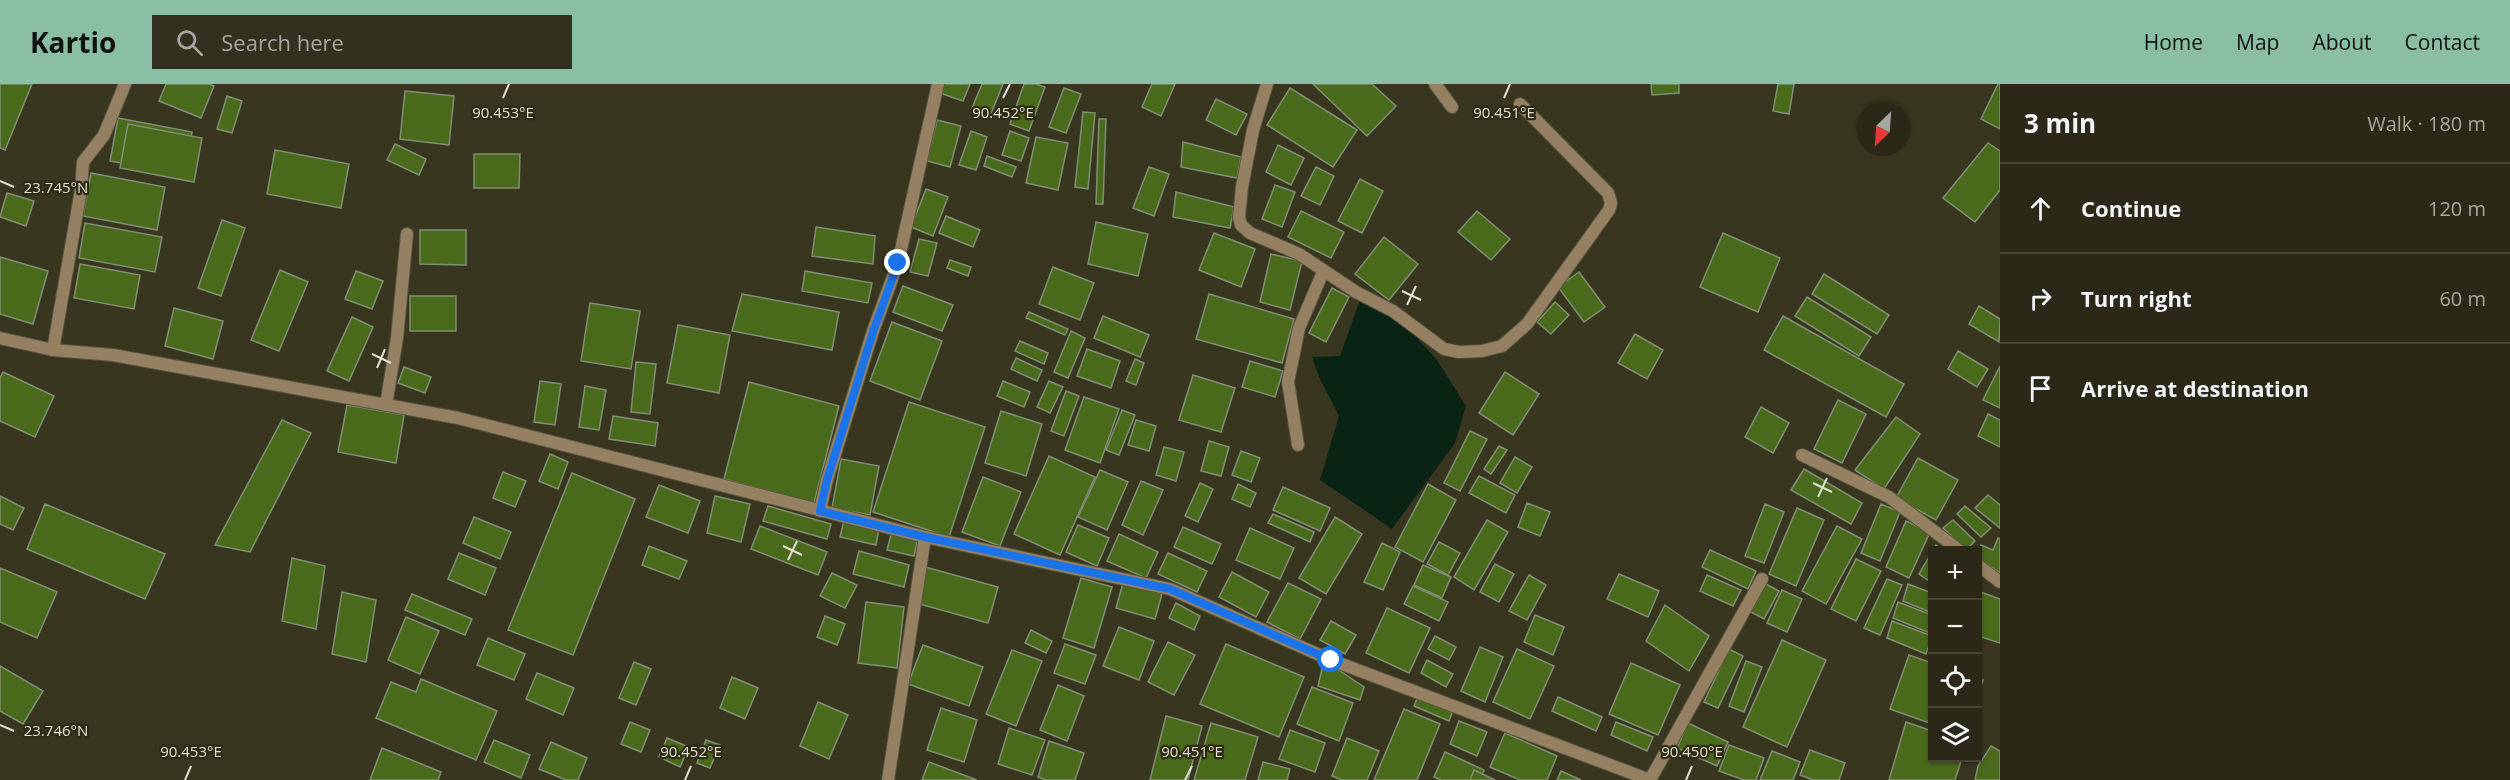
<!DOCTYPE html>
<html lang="en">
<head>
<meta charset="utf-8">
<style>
  :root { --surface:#2b2817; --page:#333020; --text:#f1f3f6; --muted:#a6a6a1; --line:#474436; --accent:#8abfa5 }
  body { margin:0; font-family:"Open Sans",sans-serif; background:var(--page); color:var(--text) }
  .controls { position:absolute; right:18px; bottom:18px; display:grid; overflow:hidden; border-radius:0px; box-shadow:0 2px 4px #0004 }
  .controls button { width:54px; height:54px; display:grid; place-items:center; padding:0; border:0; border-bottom:2px solid var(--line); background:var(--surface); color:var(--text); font:30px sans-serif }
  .compass { position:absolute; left:1856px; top:18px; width:54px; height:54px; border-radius:50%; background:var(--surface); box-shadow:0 2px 4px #0004; rotate:205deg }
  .stop { position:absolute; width:18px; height:18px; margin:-14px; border:4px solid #1a73e8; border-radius:50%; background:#fff }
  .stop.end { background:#1a73e8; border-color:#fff; box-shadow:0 2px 6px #0008 }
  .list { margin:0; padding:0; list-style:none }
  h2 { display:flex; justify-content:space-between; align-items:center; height:78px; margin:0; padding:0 24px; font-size:26px }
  h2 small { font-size:20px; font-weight:400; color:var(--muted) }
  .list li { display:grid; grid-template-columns:39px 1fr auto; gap:18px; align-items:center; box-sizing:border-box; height:90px; padding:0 24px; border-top:2px solid var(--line) }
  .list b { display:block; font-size:22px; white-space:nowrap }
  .list em { font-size:20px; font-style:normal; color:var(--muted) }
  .icon { flex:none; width:33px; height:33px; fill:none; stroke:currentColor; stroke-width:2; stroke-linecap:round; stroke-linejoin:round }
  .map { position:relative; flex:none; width:2000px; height:696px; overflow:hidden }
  header { display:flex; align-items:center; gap:36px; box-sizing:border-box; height:84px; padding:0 30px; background:var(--accent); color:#111 }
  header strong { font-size:28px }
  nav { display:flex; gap:33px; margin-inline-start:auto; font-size:21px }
  .search { width:420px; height:54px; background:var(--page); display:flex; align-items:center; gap:15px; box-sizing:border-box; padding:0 21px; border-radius:0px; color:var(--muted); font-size:22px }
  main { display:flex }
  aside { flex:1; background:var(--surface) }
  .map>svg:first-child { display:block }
  .water { fill:#092415 }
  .building { fill:#496a1b; stroke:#818e76; stroke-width:1.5 }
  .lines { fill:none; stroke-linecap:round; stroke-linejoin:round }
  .minor-casing { stroke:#57543f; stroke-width:14 }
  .tertiary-casing { stroke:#57543f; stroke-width:14 }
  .minor { stroke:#958061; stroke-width:12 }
  .tertiary { stroke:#958061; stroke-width:12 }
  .route { stroke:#1a73e8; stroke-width:8 }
  .ticks { fill:none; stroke:#e0dfd1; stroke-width:2 }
  .ticks-label { font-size:15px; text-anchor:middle; fill:#e0dfd1; stroke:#2f2c15; stroke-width:4.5; stroke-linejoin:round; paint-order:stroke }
</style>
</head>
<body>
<header>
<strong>Kartio</strong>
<div class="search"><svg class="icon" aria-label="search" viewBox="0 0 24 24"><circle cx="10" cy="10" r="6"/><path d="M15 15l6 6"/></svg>Search here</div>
<nav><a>Home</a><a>Map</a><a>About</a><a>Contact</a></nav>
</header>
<main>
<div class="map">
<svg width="2000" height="696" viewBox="0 0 2000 696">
  <rect width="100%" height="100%" fill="#39361f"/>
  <path class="water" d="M1361,213l39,22 37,41 29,46 -11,37 -63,86 -72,-49 19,-64 -20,-39 -7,-20 28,-1z"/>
  <g class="building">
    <path d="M0,0h32l-27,66 -5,-2z"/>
    <path d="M166,0h43l5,2 -13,32 -42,-17z"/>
    <path d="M944,0h26l-7,17 -23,-8z"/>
    <path d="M982,0h21l-13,32 -18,-8z"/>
    <path d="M1024,0h12l9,3 -16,44 -19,-7z"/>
    <path d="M1152,0h23l-14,32 -19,-9z"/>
    <path d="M1313,0h59l24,22 -29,30z"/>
    <path d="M1651,0h28v9l-27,2z"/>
    <path d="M1778,0h16l-5,30 -16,-3z"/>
    <path d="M1998,0h2v45l-19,-10z"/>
    <path d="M1064,4l17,6 -15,39 -17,-6z"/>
    <path d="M1290,4l67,42 -24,37 -66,-42z"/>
    <path d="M405,7l49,5 -5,49 -49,-6z"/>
    <path d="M227,12l15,5 -10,32 -15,-4z"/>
    <path d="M1216,15l31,15 -11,21 -30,-15z"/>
    <path d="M1083,28l12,1 -7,76 -13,-2z"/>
    <path d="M118,34l74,14 -8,43 -74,-14z"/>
    <path d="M1099,35h7l-3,85h-7z"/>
    <path d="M937,36l24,6 -11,41 -23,-6z"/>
    <path d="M128,40l74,14 -8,44 -74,-14z"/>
    <path d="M971,47l16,6 -11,33 -17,-5z"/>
    <path d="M1010,47l19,7 -8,23 -19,-6z"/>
    <path d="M1036,53l32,6 -10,47 -32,-7z"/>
    <path d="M1183,58l58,15 -4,21 -56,-11z"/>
    <path d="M1988,59l12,8v39l-25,32 -32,-24z"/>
    <path d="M395,60l31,15 -7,16 -32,-15z"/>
    <path d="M1278,61l26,13 -13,27 -25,-13z"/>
    <path d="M275,66l74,14 -8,44 -74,-14z"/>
    <path d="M474,70h46l-1,34h-45z"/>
    <path d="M987,72l29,11 -4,10 -28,-11z"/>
    <path d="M1149,83l20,7 -15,42 -21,-8z"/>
    <path d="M1316,83l18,9 -14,29 -19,-9z"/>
    <path d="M91,89l74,14 -8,43 -74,-14z"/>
    <path d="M1360,95l23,12 -21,42 -24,-12z"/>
    <path d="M1275,101l20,7 -13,35 -20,-8z"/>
    <path d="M926,105l22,8 -15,39 -22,-9z"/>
    <path d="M1176,108l58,15 -4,21 -57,-11z"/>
    <path d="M7,109l27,8 -8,25 -26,-9z"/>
    <path d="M1301,127l43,21 -13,26 -43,-21z"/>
    <path d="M1477,127l33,28 -19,21 -33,-28z"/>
    <path d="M946,132l34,14 -7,17 -34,-14z"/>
    <path d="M222,136l23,8 -24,68 -23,-8z"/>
    <path d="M1096,138l52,12 -10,42 -50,-12z"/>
    <path d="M85,139l77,14 -7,35 -76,-14z"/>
    <path d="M816,143l59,9 -2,28 -61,-8z"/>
    <path d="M420,146h46v35l-46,-1z"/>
    <path d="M1214,149l41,16 -14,38 -42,-17z"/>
    <path d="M1723,149l57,25 -22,54 -58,-25z"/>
    <path d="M1384,153l34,27 -29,36 -34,-26z"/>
    <path d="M919,155l18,4 -9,33 -18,-4z"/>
    <path d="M1271,170l31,7 -12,49 -30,-8z"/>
    <path d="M0,173l48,14 -15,53 -33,-10z"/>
    <path d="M950,176l21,7 -3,9 -21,-8z"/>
    <path d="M80,180l60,11 -6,34 -60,-11z"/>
    <path d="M1053,183l41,16 -14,37 -41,-16z"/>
    <path d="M280,186l28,12 -29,69 -28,-11z"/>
    <path d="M356,187l27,10 -11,28 -27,-10z"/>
    <path d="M805,187l67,12 -4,20 -66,-12z"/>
    <path d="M1579,188l26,35 -21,15 -26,-35z"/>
    <path d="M1824,190l65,41 -12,19 -65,-40z"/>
    <path d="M903,202l50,19 -11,26 -49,-19z"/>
    <path d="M1332,204l17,9 -23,45 -17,-9z"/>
    <path d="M742,210l97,18 -7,38 -100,-19z"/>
    <path d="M1209,210l85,25 -12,44 -86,-24z"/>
    <rect x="410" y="212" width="46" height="35"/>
    <path d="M1807,213l64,40 -12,19 -64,-40z"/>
    <path d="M1555,218l14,13 -18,19 -14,-12z"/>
    <path d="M590,219l50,8 -9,58 -50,-8z"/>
    <path d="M1979,222l21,13 -1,23 -30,-18z"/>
    <path d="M174,224l49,13 -10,38 -48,-13z"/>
    <path d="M1029,228l39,17 -3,6 -39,-17z"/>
    <path d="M1103,232l46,19 -9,22 -46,-19z"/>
    <path d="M1783,232l121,68 -18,33 -122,-67z"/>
    <path d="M352,233l21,10 -24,54 -22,-10z"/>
    <path d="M892,238l50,19 -22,59 -50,-19z"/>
    <path d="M678,241l52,10 -11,58 -52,-10z"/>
    <path d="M1071,247l14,7 -17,40 -14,-6z"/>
    <path d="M1635,250l28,16 -16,29 -29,-16z"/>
    <path d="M1020,257l28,12 -4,11 -29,-13z"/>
    <path d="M1087,265l33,12 -9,27 -34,-12z"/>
    <path d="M1958,267l30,18 -11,18 -29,-18z"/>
    <path d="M1016,274l26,12 -5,11 -26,-12z"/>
    <path d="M1135,275l9,4 -8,22 -10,-4z"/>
    <path d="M1250,277l33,10 -8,26 -33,-10z"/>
    <path d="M636,278l20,2 -6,50 -19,-2z"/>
    <path d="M2000,282v42l-17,-8z"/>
    <path d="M404,283l27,10 -6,16 -27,-10z"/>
    <path d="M3,288l51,24 -19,41 -35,-16v-43z"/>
    <path d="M1505,288l34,22 -26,41 -34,-22z"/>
    <path d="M1193,291l42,13 -14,44 -42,-12z"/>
    <path d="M540,297l21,3 -6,41 -21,-3z"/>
    <path d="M1003,297l27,11 -6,15 -27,-11z"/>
    <path d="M1049,297l14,6 -13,26 -13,-6z"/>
    <path d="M749,298l90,24 -25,97 -90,-24z"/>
    <path d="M585,302l21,4 -7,40 -20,-3z"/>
    <path d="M1066,307l13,5 -15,40 -13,-5z"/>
    <path d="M1084,313l35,12 -19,54 -35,-13z"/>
    <path d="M1838,316l28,14 -24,49 -28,-14z"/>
    <path d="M909,318l76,25 -36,110 -76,-25z"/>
    <path d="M347,321l57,10 -8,48 -58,-11z"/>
    <path d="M1761,323l28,16 -16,30 -28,-16z"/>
    <path d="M1122,326l13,5 -16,40 -13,-5z"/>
    <path d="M1001,327l41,13 -16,52 -41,-13z"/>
    <path d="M1988,330l12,6v27l-22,-11z"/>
    <path d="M613,332l45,7 -3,23 -46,-7z"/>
    <path d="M1896,333l24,17 -36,55 -29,-19z"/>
    <path d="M282,336l29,13 -61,119 -35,-7z"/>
    <path d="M1136,336l20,6 -7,25 -21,-6z"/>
    <path d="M1470,347l17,8 -27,52 -16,-8z"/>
    <path d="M1209,357l20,6 -8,29 -20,-5z"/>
    <path d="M1499,362l8,4 -16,24 -7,-5z"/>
    <path d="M1164,363l20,5 -8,29 -20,-6z"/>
    <path d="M1241,367l19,7 -9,24 -19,-7z"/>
    <path d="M550,370l18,8 -10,27 -19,-8z"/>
    <path d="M1049,372l46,21 -35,78 -46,-21z"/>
    <path d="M1515,373l17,10 -15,26 -17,-10z"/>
    <path d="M1918,374l40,22 -22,40 -40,-22z"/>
    <path d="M841,375l38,7 -9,49 -38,-7z"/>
    <path d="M1804,385l58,34 -11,21 -60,-34z"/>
    <path d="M1100,386l28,12 -21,48 -29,-13z"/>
    <path d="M503,388l23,9 -11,26 -22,-9z"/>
    <path d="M572,389l63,26 -62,156 -65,-25z"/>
    <path d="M1479,392l36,19 -9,18 -37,-20z"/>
    <path d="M983,393l38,15 -21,54 -38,-14z"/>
    <path d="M1141,397l22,9 -20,45 -21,-10z"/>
    <path d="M1200,399l13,6 -15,33 -13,-6z"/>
    <path d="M1238,400l18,9 -6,14 -18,-8z"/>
    <path d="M1428,400l28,16 -33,62 -28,-15z"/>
    <path d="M659,401l41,16 -12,32 -42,-16z"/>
    <path d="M1283,403l47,21 -10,23 -47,-21z"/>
    <path d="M1988,411l12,10v23l-25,-20z"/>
    <path d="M0,412l24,12 -11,22 -13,-6z"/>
    <path d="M715,412l35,8 -9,38 -34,-9z"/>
    <path d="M1527,419l23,9 -10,24 -22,-9z"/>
    <path d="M45,420l120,50 -20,45 -118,-50z"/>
    <path d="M1765,420l19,8 -20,51 -19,-7z"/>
    <path d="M1881,420l19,8 -20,49 -19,-8z"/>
    <path d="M768,422l63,18 -4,15 -64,-18z"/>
    <path d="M1965,422l26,22 -10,9 -24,-23z"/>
    <path d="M1797,424l27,12 -28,66 -27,-12z"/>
    <path d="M1273,430l41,18 -4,10 -42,-19z"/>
    <path d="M474,433l37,15 -11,27 -37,-16z"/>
    <path d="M1335,433l27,17 -36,60 -27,-16z"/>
    <path d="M844,436l35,8 -3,17 -36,-8z"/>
    <path d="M1487,436l21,12 -34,58 -20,-13z"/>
    <path d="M1953,436l22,21 -9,9 -23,-22z"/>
    <path d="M1906,437l24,11 -21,46 -23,-11z"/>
    <path d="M1078,441l31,13 -12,28 -31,-14z"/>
    <path d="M760,442l67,26 -9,23 -67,-26z"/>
    <path d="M1837,442l25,13 -36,65 -24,-13z"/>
    <path d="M1183,443l38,17 -9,20 -38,-17z"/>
    <path d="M1250,444l44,20 -14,31 -44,-19z"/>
    <path d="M892,447l26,6 -4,19 -27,-6z"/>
    <path d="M1119,450l39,18 -12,26 -39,-17z"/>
    <path d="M1998,454l2,1v34l-22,-15 3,-13 12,5z"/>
    <path d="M1439,458l21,11 -12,22 -21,-11z"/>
    <path d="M1382,459l18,9 -17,38 -19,-8z"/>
    <path d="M1936,461l7,5h-11v33l-13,-9z"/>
    <path d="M649,462l38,15 -8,18 -37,-14z"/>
    <path d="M1710,466l46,21 -8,18 -46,-22z"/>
    <path d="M859,467l50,14 -5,22 -51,-13z"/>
    <path d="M459,469l37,15 -11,27 -37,-16z"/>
    <path d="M1168,469l39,18 -10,21 -39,-18z"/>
    <path d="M292,474l33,8 -9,63 -34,-8z"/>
    <path d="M1856,475l25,12 -25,50 -25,-12z"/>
    <path d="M1495,480l19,10 -15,28 -19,-10z"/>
    <path d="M1423,481l28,12 -9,21 -28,-13z"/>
    <path d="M925,483l73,20 -10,36 -72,-20z"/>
    <path d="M0,484l57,24 -20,46 -37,-16z"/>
    <path d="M1232,488l37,20 -13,25 -37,-20z"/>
    <path d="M832,489l25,12 -12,23 -25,-12z"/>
    <path d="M1619,490l40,17 -11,26 -41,-18z"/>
    <path d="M1529,491l17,10 -19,35 -18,-9z"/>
    <path d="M1707,491l34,15 -8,16 -33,-15z"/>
    <path d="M1081,494l31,9 -18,61 -31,-10z"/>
    <path d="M1887,495l15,6 -22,50 -16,-7z"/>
    <path d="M1123,499l39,11 -7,25 -39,-11z"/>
    <path d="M1288,499l33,16 -21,40 -33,-17z"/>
    <path d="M1766,500l13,7 -15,28 -13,-7z"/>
    <path d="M1908,500l24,9v20l-29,-12z"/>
    <path d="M1413,502l35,16 -9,19 -35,-17z"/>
    <path d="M1782,506l20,9 -15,33 -20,-9z"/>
    <path d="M1978,507l22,8v44l-22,-7z"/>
    <path d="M342,508l34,8 -10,62 -34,-8z"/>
    <path d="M412,510l60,25 -7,16 -60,-25z"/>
    <path d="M866,518l38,5 -7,61 -39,-5z"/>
    <path d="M1898,518l34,13v19l-39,-16z"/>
    <path d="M1176,519l24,13 -6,14 -25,-12z"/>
    <path d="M1665,521l44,31 -20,35 -43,-30z"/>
    <path d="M1387,524l43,20 -21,45 -43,-20z"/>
    <path d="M1535,531l29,12 -11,28 -29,-13z"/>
    <path d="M825,532l20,8 -8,21 -20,-8z"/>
    <path d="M406,533l33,14 -19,43 -32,-14z"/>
    <path d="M1331,537l25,14 -11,19 -25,-14z"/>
    <path d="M1892,537l40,15 -6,18 -39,-16z"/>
    <path d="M1119,543l35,14 -15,39 -36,-14z"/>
    <path d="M1031,546l21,11 -6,12 -21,-10z"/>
    <path d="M1435,552l21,11 -7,13 -21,-11z"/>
    <path d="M488,554l37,16 -11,26 -37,-15z"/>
    <path d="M1782,556l44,20 -39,87 -44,-20z"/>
    <path d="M1168,558l27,13 -21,40 -26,-13z"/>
    <path d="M1065,560l31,11 -11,29 -31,-11z"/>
    <path d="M1226,560l78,33 -25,60 -79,-33z"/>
    <path d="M923,561l60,22 -14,39 -61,-22z"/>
    <path d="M1480,563l23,10 -18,45 -24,-11z"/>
    <path d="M1517,565l37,17 -24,53 -37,-17z"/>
    <path d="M1729,565l14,7 -25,52 -14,-6z"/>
    <path d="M1012,566l30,11 -26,65 -30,-12z"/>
    <path d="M1909,571l23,8v61l-42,-15z"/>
    <path d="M1324,576l40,27 -4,13 -42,-14z"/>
    <path d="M1427,576l26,14 -7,13 -25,-14z"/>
    <path d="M1746,577l16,6 -18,45 -15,-6z"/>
    <path d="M634,578l17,7 -15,36 -17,-7z"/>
    <path d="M1631,579l49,22 -22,50 -49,-21z"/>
    <path d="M0,582l43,25 -20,33 -23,-13z"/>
    <path d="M537,589l37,15 -11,27 -37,-16z"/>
    <path d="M732,593l26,11 -13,31 -25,-11z"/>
    <path d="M421,595l76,32 -21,49 -100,-42 15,-36 25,10z"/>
    <path d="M1978,595l5,1 -5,16z"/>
    <path d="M1058,601l26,11 -17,45 -27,-11z"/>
    <path d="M1312,603l41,16 -14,38 -42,-17z"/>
    <path d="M1419,610l35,14 -5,13 -35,-15z"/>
    <path d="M1558,613l44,20 -6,14 -44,-20z"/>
    <path d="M818,618l30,13 -19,44 -29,-13z"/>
    <path d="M941,624l36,12 -13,42 -37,-12z"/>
    <path d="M1404,625l36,15 -23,56h-43z"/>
    <path d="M1166,632l36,10 -14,54h-38z"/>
    <path d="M1459,637l28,11 -10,24 -27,-12z"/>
    <path d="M630,638l20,8 -9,22 -20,-8z"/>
    <path d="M1616,638l37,15 -6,14 -36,-16z"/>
    <path d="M1906,638l26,9v27h30l-7,22h-66z"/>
    <path d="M1211,639l47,14 -13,43h-51z"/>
    <path d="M1688,639l40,19 -11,24 -40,-18z"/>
    <path d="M1009,644l36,12 -13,35 -34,-11z"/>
    <path d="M1290,646l35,13 -10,29 -36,-13z"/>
    <path d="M1505,649l52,23 -10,24h-27l-30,-13z"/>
    <path d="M667,654l22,9 -9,20 -21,-10z"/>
    <path d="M1347,654l32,13 -12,29h-25l-10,-4z"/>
    <path d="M494,656l36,15 -9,23 -37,-16z"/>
    <path d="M706,656l14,5 -10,23 -13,-5z"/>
    <path d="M1049,657l35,12 -9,27h-29l-8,-3z"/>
    <path d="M551,658l36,16 -9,22h-12l-27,-11z"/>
    <path d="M1729,661l35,13 -8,22h-12l-25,-9z"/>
    <path d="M1991,662l9,5v29h-25l3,-14z"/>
    <path d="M382,664l59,24 -3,8h-68z"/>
    <path d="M1810,666l35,13 -6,17h-26l-13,-5z"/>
    <path d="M1772,667l28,11 -7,18h-33z"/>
    <path d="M1445,668l39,18 -5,10h-38l-7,-3z"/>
    <path d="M929,678l48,18h-55z"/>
    <path d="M1263,678l27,7 -3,11h-29z"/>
    <path d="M1474,686l21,10h-25z"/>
    <path d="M1561,687l20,9h-24z"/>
  </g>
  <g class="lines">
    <defs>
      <g id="minor">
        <path d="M1267,0l-14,46 -11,57 -3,30 2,8 9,8 49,21 57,38 37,19 51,38 15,3 23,-1 20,-5 25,-22 82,-114 2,-7 -3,-10 -88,-89"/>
        <path d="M1435,0l17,23"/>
        <path d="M53,266l28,-160 2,-28 21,-27 21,-51"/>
        <path d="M386,321l11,-67 10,-104"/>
        <path d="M1298,361l-10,-63 11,-54 24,-56"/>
        <path d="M1802,371l87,42 70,53"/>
        <path d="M820,427l7,-31 46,-149 25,-68 40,-179"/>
        <path d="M1978,481l22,17"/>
        <path d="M888,696l37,-243"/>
        <path d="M1650,696l112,-201"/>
      </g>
      <path id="tertiary" d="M0,254l53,12 60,5 345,63 467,119 245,52 161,71 319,120"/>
    </defs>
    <use href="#minor" class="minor-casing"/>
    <use href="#tertiary" class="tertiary-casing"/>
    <use href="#minor" class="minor"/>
    <use href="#tertiary" class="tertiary"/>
  </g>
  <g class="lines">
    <path class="route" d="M898,179l-25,69 -46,148 -7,31 105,26 245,52 161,71"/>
  </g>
  <path class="ticks" d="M503,14l6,-14M1003,14l7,-14M1504,14l6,-14M0,97l14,6M1402,207l19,9M1407,221l9,-19M372,270l19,9M377,284l8,-19M1813,399l19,9M1818,413l9,-19M783,462l19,9M788,476l9,-19M0,641l14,6M185,696l6,-14M685,696l6,-14M1185,696l7,-14M1686,696l6,-14"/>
  <g class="ticks-label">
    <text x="503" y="34">90.453°E</text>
    <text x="1003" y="34">90.452°E</text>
    <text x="1504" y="34">90.451°E</text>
    <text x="56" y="109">23.745°N</text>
    <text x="56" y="652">23.746°N</text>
    <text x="191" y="673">90.453°E</text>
    <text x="691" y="673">90.452°E</text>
    <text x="1192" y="673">90.451°E</text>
    <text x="1692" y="673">90.450°E</text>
  </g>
</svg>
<div class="controls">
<button>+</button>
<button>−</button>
<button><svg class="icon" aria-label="locate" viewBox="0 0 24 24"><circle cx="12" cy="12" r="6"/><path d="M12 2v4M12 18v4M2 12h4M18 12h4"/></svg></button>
<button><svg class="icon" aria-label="layers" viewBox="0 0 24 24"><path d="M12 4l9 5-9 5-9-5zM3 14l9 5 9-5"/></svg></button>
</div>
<svg class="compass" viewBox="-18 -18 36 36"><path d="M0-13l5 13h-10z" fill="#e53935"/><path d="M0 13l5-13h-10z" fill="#a6a6a1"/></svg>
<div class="stop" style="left:1331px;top:576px"></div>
<div class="stop end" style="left:898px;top:179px"></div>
</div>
<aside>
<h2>3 min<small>Walk · 180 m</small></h2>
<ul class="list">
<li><svg class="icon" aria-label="ahead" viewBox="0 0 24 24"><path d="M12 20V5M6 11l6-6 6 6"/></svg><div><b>Continue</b></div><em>120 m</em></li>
<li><svg class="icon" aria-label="right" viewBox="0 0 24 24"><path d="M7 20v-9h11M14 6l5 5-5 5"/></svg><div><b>Turn right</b></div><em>60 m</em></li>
<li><svg class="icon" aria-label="arrive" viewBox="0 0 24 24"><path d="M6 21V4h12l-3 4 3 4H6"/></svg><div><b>Arrive at destination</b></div></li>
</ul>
</aside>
</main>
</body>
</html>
